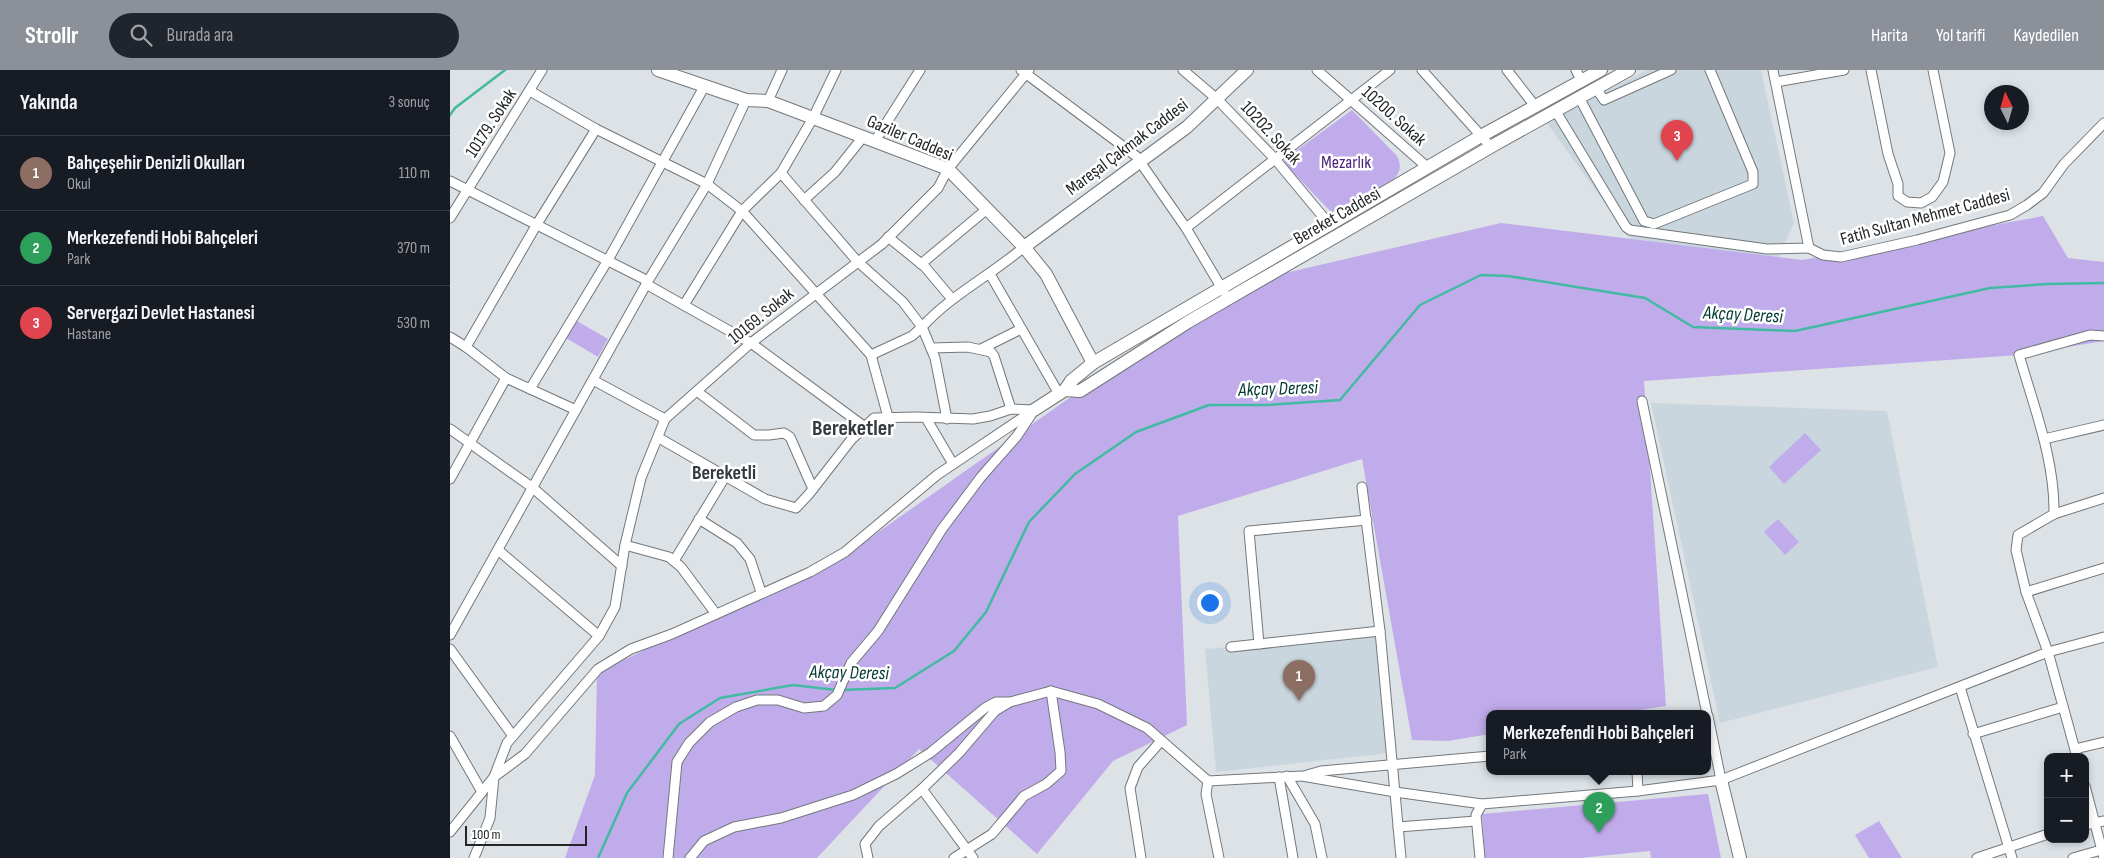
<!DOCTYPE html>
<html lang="tr">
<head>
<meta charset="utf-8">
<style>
  :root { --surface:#171b24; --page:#20242c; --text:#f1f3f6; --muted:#9ea1a6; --line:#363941; --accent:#8c9099 }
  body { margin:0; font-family:"Sofia Sans Condensed",sans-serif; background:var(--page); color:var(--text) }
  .controls { position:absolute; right:15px; bottom:15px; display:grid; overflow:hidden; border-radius:10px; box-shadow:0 2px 8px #0003 }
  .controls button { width:45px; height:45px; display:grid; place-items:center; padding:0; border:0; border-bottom:1px solid var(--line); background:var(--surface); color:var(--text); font:25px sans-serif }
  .compass { position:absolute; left:1534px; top:15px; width:45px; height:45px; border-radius:50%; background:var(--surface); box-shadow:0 2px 8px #0003; rotate:355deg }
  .scale { position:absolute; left:15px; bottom:12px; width:122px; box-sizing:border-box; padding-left:5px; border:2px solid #232627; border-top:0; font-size:14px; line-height:18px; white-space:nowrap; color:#232627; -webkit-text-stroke:4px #fff; paint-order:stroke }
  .you { position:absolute; left:759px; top:532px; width:18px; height:18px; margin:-12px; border:4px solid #fff; border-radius:50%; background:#1a73e8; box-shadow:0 0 0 8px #1a73e833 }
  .badge { display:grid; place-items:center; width:32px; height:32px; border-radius:50%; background:var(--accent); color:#fff; font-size:16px; font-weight:700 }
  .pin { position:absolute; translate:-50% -41px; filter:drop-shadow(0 1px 2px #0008) }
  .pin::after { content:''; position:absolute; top:26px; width:18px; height:15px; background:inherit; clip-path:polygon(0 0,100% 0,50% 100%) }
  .popup { position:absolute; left:1036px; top:640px; width:225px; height:65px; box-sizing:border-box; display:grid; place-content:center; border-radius:10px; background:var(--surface); filter:drop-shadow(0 1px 4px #0005); font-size:16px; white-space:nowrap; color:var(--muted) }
  .popup b { font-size:19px; color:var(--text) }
  .popup::after { content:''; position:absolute; left:50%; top:100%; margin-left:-10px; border:10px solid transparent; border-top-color:var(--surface) }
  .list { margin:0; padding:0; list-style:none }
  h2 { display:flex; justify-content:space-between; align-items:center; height:65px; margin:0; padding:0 20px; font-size:21px }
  h2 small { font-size:16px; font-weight:400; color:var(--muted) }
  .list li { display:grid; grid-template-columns:32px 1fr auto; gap:15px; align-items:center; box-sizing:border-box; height:75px; padding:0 20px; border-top:1px solid var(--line) }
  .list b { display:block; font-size:19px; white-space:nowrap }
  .list p { margin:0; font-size:16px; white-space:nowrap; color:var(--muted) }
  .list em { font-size:16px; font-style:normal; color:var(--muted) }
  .icon { flex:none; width:28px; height:28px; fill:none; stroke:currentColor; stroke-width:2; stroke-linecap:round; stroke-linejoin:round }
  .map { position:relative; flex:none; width:1654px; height:788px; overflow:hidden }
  header { display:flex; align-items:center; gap:30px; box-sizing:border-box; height:70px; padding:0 25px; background:var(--accent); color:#fff }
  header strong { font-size:24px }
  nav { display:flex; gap:28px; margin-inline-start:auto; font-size:18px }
  .search { width:350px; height:45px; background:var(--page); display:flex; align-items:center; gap:12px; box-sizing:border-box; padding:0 18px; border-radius:28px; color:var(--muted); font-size:19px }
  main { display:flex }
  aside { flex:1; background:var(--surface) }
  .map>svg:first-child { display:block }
  .built { fill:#cad6de }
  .green { fill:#c1aceb }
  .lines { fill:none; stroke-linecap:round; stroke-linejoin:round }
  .stream { stroke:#42baa2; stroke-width:2.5 }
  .street-casing { stroke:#73787c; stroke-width:11 }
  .secondary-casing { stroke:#73787c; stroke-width:14 }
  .street { stroke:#fff; stroke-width:9 }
  .secondary { stroke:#fff; stroke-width:12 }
  .labels { text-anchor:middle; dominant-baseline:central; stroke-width:5; stroke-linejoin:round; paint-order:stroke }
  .street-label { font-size:18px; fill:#232627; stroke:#fff }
  .park-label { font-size:18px; fill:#4b247c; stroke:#fff }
  .water-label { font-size:19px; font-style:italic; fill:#00392f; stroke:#fff }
  .quarter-label { font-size:20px; font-weight:bold; fill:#363a3e; stroke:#fff }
  .district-label { font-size:22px; font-weight:bold; fill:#363a3e; stroke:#fff }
</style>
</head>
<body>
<header>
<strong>Strollr</strong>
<div class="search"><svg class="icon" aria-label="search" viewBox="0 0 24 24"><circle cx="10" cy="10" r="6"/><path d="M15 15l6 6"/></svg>Burada ara</div>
<nav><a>Harita</a><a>Yol tarifi</a><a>Kaydedilen</a></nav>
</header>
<main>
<aside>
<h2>Yakında<small>3 sonuç</small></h2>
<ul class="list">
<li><span class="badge" style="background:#8d6e63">1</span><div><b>Bahçeşehir Denizli Okulları</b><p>Okul</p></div><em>110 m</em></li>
<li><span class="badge" style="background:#2e9e5b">2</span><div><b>Merkezefendi Hobi Bahçeleri</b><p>Park</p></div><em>370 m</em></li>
<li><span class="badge" style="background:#e0444e">3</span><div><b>Servergazi Devlet Hastanesi</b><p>Hastane</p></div><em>530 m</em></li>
</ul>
</aside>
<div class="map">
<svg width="1654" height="788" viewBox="0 0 1654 788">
  <rect width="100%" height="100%" fill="#dce2e6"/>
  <g class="built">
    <path d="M1197,0h114l33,153 -16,35 -142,-12 -90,-124z"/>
    <path d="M1201,333l236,8 51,256 -218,56z"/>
    <path d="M932,564l9,119 -175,19 -11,-123z"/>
  </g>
  <g class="green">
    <path d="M902,40l45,46c4,9 4,14 -2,22l-61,37 -50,-52 1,-4z"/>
    <path d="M1593,146l25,42 36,4v79l-85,14 -375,26 22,325 -53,8h-123v20l-42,7 -36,-1 -50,-281 -184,57 9,209 -74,36 -76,93 -118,-105 -102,109h-252l30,-83 2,-102 260,-126 372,-261 272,-63 301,37z"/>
    <path d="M127,251l31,18 -10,18 -32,-19z"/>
    <path d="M1355,363l16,17 -37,34 -15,-17z"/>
    <path d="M1328,449l21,23 -14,13 -21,-23z"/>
    <path d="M1258,724l13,64h-70l-1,-7 -70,7h-95l-3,-44z"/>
    <path d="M1429,751l23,37h-33l-14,-23z"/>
  </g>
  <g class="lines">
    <g class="stream">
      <path d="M0,45l5,-7 50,-38"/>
      <path d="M391,620l54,-2 59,-37 32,-39 43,-90 46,-48 61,-42 73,-27h59l72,-5 80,-95 61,-30 27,1 137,22 48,29 102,4 195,-43 58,-4 56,-1"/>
      <path d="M148,788l29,-65 52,-69 41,-26 73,-13 43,5"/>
    </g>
    <defs>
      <g id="street">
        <path d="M571,0l115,86 50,72 38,64"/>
        <path d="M733,0l34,29 58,60 54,65"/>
        <path d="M867,0l110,97"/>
        <path d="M972,0l69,77"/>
        <path d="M1057,0l28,36"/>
        <path d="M1126,0l6,12"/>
        <path d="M1421,0l17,84 10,30v12l9,6 14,1 11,-6 11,-15 7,-29 -17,-83"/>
        <path d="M1326,12l68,-12"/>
        <path d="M1146,18l8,12 67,-30"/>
        <path d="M80,21l66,38 111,55 35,27 129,144 17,62"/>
        <path d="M1129,27l65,124 10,3 99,-40v-12l-43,-102"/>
        <path d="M318,31l14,-31"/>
        <path d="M1105,40l71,117 4,3 137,19 42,-1 -36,-178"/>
        <path d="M425,71l45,-71"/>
        <path d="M331,103l76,88 46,41 19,25 -10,9 -41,19"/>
        <path d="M0,111l198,100"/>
        <path d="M354,130l31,-28 28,-35"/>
        <path d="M0,148l92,-148"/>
        <path d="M736,158l204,-158"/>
        <path d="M438,167l37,30 27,32"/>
        <path d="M1359,178l14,7 18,2 76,-17 93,-25 17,-10 16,-12 21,-29 40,-41"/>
        <path d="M471,194l66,-55"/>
        <path d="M540,204l69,120"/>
        <path d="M196,214l105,59 114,84"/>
        <path d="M234,235l58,-94 39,-38 32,-55 23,-48"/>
        <path d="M0,267l16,10 40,31 70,32"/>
        <path d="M16,277l71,-123 59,-95"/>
        <path d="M481,278l37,-1 23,5 3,4 17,53"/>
        <path d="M531,279l40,-20"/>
        <path d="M143,310l72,39"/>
        <path d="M80,319l78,-129 96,-173"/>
        <path d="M248,322l56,43h15l15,-2 6,4 23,52"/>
        <path d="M1192,331l65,313"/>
        <path d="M476,348l27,46"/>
        <path d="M497,349l-12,-61 -13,-31c29,-32 69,-52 102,-80"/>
        <path d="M0,359l83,59 89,78"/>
        <path d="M209,368l106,61 31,9 13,-14 42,-54 23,-22 43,-1 56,2 17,-3 21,-7 23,1"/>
        <path d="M1594,369l60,-14"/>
        <path d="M0,409l56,-101"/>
        <path d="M912,417l18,144 21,227"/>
        <path d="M1604,444l50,-16"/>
        <path d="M249,449l38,24 13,16 11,33"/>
        <path d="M175,475l44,12 12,10 35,47"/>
        <path d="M48,480l101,86"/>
        <path d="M224,491l51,-84"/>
        <path d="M1576,522l78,-24"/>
        <path d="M0,565l198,-354 59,-97 39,-84"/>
        <path d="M809,574l-10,-113 118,-11"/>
        <path d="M781,577l149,-16"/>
        <path d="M0,579l63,87"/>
        <path d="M1510,617l52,171"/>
        <path d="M1258,646l13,64"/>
        <path d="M1523,664l90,-27"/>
        <path d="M0,666l32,56"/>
        <path d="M1625,679l29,-7"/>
        <path d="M1627,687l-29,-105 -22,-60 -10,-42 2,-15 36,-21c1,-54 -20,-107 -35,-159l71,-20 14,1"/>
        <path d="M1187,702l1,19"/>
        <path d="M857,705l14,-4 169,-15"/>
        <path d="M837,706l28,48 7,34"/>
        <path d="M829,707l14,81"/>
        <path d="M758,711l-2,13 13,64"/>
        <path d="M1635,716l19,72"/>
        <path d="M472,719l51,69"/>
        <path d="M1635,755l19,-4"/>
        <path d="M948,757l78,-6"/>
        <path d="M0,762l44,-55 31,-23 73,-85 33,-20 41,-15 138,-62 35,-20 92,-77 97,-65"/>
        <path d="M24,788l16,-40 4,-41 13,-34 92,-107 16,-29 10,-62 16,-67 24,-59 86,-76 131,-99 56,-56 10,-19 81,-99"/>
        <path d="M218,788l9,-96 12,-19 21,-21 26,-15 21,-7h21l26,8 20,-2 13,-11 14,-32 27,-32 64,-102 39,-52 36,-41 14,-21"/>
        <path d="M240,788l14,-17 30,-14 47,-9 72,-23 43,-21 34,-21 55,-45 11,-6h12"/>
        <path d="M418,788l-3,-14 14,-18 43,-37 37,-36 36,-42 15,-9 41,-11 47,13 49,24 61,53 94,-5 93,16 87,12 156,-13 83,-11 327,-128 56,-15"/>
        <path d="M504,788l38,-24 32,-38 22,-12 15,-13 -1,-19 -9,-61"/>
        <path d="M691,788l-11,-70 8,-21 23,-26"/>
        <path d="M1030,788l-4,-43 6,-11"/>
        <path d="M1527,788l71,-24"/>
        <path d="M1623,788l28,-8"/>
      </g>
      <g id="secondary">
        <path d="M208,0l88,30 22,1 180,68 76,78 22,27 47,89"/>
        <path d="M574,177l163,-120 60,-57"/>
        <path d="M615,320l15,1 108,-69 306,-177 135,-75"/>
        <path d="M584,340l31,-20 6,-9 22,-18 388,-227 120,-66"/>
        <path d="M1271,710l19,78"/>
      </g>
    </defs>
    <use href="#street" class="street-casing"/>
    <use href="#secondary" class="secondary-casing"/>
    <use href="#street" class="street"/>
    <use href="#secondary" class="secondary"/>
  </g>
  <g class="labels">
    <g class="street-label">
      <text transform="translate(944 46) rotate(42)">10200. Sokak</text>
      <text transform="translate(41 53) rotate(-57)">10179. Sokak</text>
      <text transform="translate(821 63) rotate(47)">10202. Sokak</text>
      <text transform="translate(460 68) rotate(23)">Gaziler Caddesi</text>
      <text transform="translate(677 77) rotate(-37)">Mareşal Çakmak Caddesi</text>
      <text transform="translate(887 146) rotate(-30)">Bereket Caddesi</text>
      <text transform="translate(1475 147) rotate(-15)">Fatih Sultan Mehmet Caddesi</text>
      <text transform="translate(311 246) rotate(-39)">10169. Sokak</text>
    </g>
    <g class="park-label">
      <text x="896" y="92">Mezarlık</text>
    </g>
    <g class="water-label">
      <text transform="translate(1293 245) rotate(3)">Akçay Deresi</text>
      <text transform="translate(828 319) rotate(-2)">Akçay Deresi</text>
      <text transform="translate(399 603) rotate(1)">Akçay Deresi</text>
    </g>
    <g class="quarter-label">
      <text x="274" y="403">Bereketli</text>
    </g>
    <g class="district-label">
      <text x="403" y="358">Bereketler</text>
    </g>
  </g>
</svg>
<div class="controls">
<button>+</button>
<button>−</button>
</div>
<svg class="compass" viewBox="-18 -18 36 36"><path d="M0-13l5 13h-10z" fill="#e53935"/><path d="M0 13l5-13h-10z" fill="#9ea1a6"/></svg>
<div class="scale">100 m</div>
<div class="you"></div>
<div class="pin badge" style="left:849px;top:631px;background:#8d6e63">1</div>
<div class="pin badge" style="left:1149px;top:763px;background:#2e9e5b">2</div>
<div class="popup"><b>Merkezefendi Hobi Bahçeleri</b>Park</div>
<div class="pin badge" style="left:1227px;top:91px;background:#e0444e">3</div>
</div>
</main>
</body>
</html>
